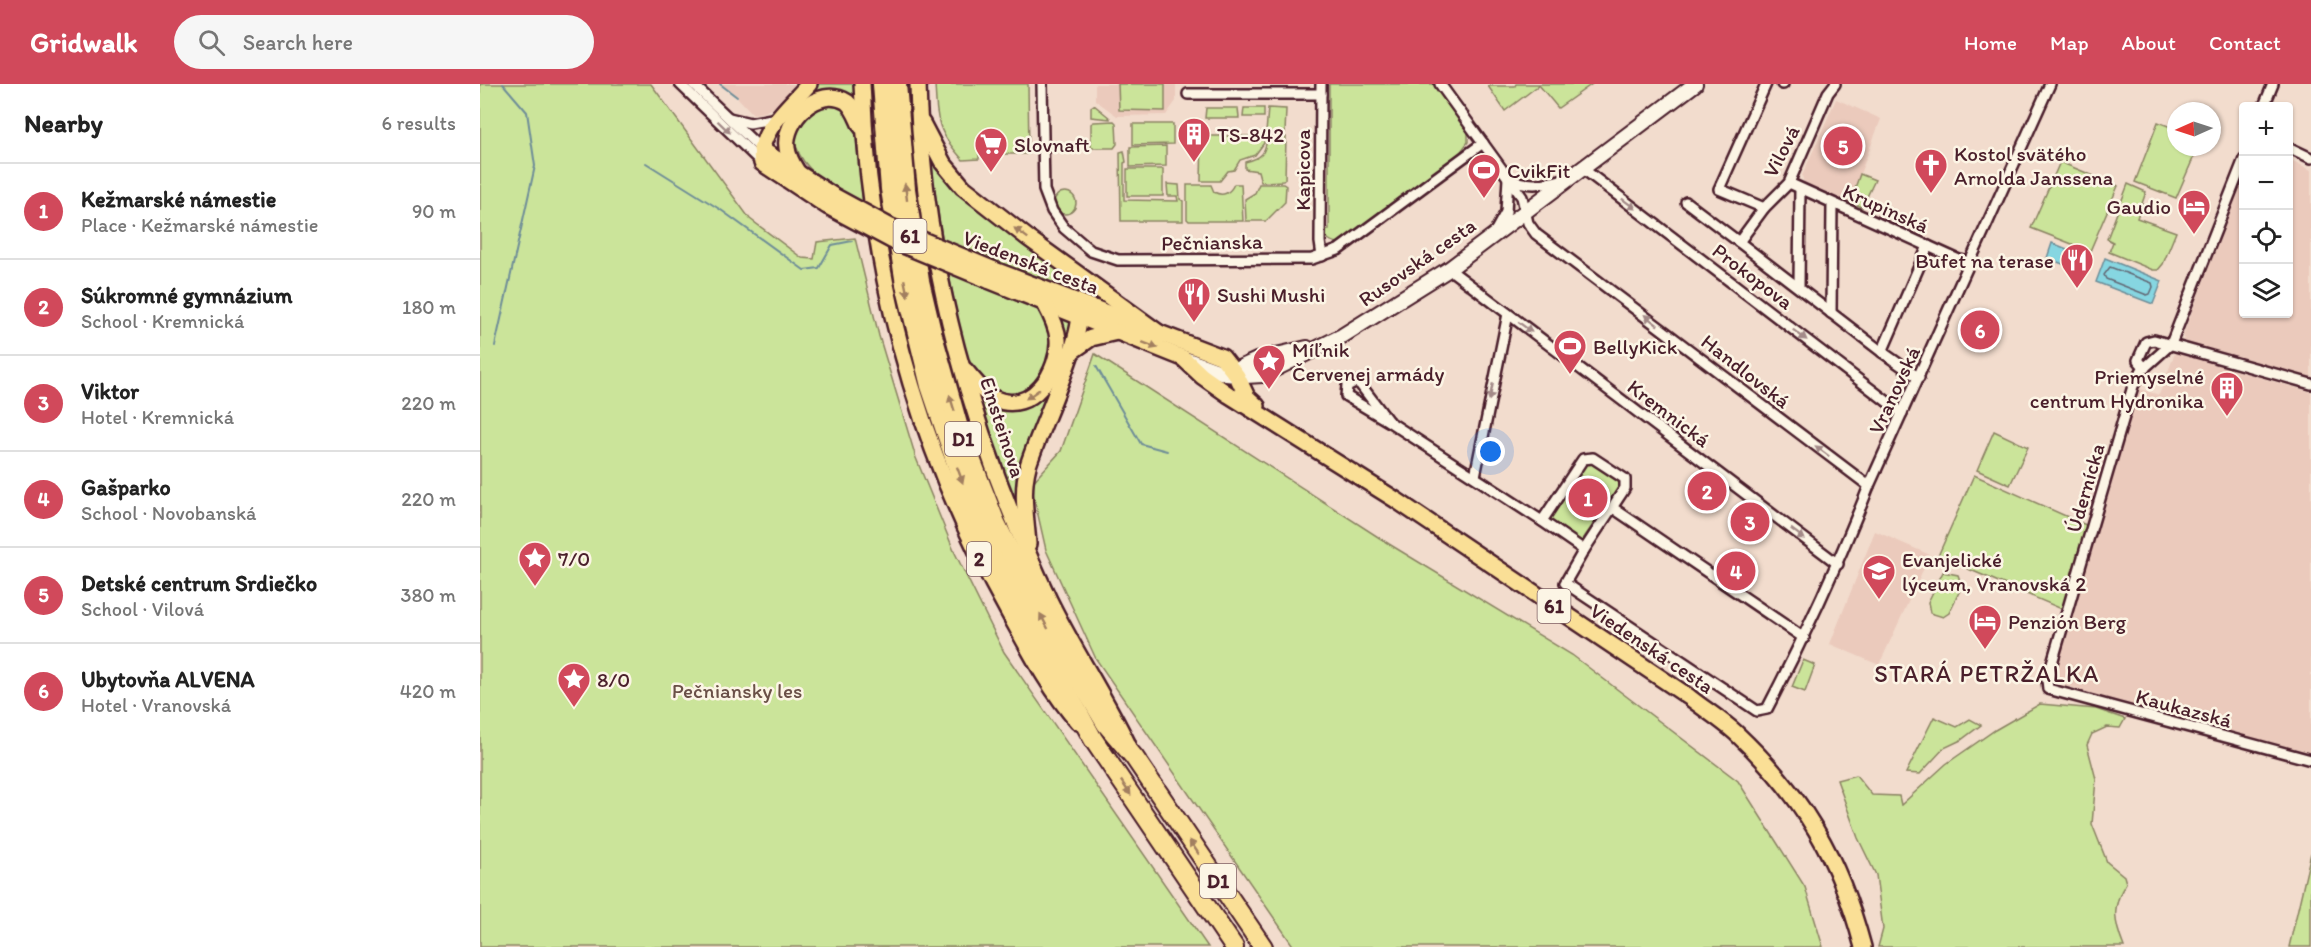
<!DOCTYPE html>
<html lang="en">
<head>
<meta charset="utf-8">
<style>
  :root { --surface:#fff; --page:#f6f6f6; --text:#222; --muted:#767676; --line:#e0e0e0; --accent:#d1495b }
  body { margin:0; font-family:Itim,sans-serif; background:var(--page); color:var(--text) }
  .controls { position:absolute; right:18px; top:18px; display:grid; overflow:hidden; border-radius:6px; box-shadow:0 2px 4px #0004 }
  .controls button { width:54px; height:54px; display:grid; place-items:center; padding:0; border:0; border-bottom:2px solid var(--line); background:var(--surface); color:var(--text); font:30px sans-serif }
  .compass { position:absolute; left:1687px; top:18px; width:54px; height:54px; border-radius:50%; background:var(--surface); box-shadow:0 2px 4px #0004; rotate:267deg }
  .you { position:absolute; left:1011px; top:368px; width:21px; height:21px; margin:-15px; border:4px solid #fff; border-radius:50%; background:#1a73e8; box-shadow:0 0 0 9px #1a73e833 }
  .badge { display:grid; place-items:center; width:39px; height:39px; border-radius:50%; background:var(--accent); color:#fff; font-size:20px; font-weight:700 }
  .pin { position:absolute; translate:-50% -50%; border:3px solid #fff; box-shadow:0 2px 6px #0006 }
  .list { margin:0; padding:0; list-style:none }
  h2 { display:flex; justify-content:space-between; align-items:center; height:78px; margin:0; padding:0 24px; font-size:26px }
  h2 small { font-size:20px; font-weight:400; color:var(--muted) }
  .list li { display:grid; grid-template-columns:39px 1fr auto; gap:18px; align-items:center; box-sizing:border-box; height:96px; padding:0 24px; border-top:2px solid var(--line) }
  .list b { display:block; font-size:22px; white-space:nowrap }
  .list p { margin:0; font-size:20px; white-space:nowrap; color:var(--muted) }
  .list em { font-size:20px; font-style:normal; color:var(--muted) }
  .icon { flex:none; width:33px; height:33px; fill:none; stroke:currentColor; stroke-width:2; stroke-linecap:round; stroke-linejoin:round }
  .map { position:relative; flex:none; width:1831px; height:863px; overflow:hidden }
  header { display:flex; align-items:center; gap:36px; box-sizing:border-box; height:84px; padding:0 30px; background:var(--accent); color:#fff }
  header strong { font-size:28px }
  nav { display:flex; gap:33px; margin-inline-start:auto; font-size:21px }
  .search { width:420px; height:54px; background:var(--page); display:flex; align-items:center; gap:15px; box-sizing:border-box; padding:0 21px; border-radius:33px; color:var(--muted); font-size:22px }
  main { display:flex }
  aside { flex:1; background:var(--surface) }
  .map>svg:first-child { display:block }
  .built { fill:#ebcabc }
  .green { fill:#cbe49a; stroke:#8a8262; stroke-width:1.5 }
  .water { fill:#86d6e1; stroke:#6e8d98; stroke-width:1.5 }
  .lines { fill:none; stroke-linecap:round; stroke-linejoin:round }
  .shore { stroke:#626874; stroke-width:1.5 }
  .stream { stroke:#6e8d98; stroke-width:2 }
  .street-casing { stroke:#4a1f2b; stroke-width:14 }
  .secondary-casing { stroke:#4a1f2b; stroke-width:18 }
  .primary-casing { stroke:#4a1f2b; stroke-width:20 }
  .highway-casing { stroke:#4a1f2b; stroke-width:22 }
  .street { stroke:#fcf5e5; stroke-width:9 }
  .secondary { stroke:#fcf5e5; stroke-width:14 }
  .primary { stroke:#fadf96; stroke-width:15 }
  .highway { stroke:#fadf96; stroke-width:18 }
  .primary-bridge-casing { stroke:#4a1f2b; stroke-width:20; stroke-linecap:butt }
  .primary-bridge { stroke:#fadf96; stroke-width:15 }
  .oneway { fill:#a38a88 }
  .oneway2 { fill:#a27f60 }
  .labels { text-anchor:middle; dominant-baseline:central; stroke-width:5; stroke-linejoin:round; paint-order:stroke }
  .shield { fill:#fcf5e5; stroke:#7f5f63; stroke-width:1.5 }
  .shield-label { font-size:20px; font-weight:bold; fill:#4a1f2b }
  .poi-label { font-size:21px; fill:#4a1f2b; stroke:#fcf5e5; text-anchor:start }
  .street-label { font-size:21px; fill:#4a1f2b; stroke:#fcf5e5 }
  .park-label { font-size:21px; fill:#6a5047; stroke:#fcf5e5 }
  .quarter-label { font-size:24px; letter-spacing:1.5px; fill:#4a1f2b; stroke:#fcf5e5 }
</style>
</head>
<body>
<header>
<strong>Gridwalk</strong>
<div class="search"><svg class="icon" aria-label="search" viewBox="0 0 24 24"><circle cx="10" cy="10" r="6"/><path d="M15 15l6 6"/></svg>Search here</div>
<nav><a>Home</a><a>Map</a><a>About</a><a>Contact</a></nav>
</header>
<main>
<aside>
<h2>Nearby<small>6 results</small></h2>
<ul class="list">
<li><span class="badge">1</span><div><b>Kežmarské námestie</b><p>Place · Kežmarské námestie</p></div><em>90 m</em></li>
<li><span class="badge">2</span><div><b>Súkromné gymnázium</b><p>School · Kremnická</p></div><em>180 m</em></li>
<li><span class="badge">3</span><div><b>Viktor</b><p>Hotel · Kremnická</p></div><em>220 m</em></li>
<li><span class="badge">4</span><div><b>Gašparko</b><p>School · Novobanská</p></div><em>220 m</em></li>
<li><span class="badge">5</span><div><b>Detské centrum Srdiečko</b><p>School · Vilová</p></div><em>380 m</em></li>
<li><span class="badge">6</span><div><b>Ubytovňa ALVENA</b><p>Hotel · Vranovská</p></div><em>420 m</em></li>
</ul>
</aside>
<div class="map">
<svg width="1831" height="863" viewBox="0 0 1831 863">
  <rect width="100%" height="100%" fill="#f2dccd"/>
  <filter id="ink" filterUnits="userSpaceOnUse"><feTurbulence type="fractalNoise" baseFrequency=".0167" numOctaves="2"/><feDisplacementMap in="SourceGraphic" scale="12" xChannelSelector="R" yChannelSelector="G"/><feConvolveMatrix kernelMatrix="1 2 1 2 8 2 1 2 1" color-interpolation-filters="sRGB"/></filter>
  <g filter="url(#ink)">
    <g class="built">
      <path d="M240,0h76l-14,18 -17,10 -12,2 -16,-17z"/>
      <path d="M615,0h81v17l-10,14 -49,1 -22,-16z"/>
      <path d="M1356,15l45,20 -32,84 -45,-20 -2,-7z"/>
      <path d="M1809,75l22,11v208l-127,-36 -1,-7 60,-157 1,136h44z"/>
      <path d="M1695,269l136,39v363l-183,-50 -76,-24 85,-293 22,7z"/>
      <path d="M1395,447l55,24 -51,110 -49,-21z"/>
    </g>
    <g class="green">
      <path d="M0,0h171l99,135 52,39 12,1 3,-17 38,-4 24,98 37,122 38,93 50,101 204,295h-728z"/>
      <path d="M335,0h42v23l-32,-16c-23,4 -39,32 -54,49l-2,-2z"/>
      <path d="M455,0h93l1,70h-50v5l-16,1c-26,-29 -26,-38 -28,-76z"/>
      <path d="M638,0h47v27l-46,-1z"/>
      <path d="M849,0h105l34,46v12l-9,12 -120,89c-9,-1 -13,-4 -16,-13h6z"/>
      <path d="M1036,0h76l-34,24 -19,-23 -34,26 -17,-25h27z"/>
      <path d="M354,15l20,19 9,86c-25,-15 -58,-29 -67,-58h-3v-9l9,-22z"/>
      <path d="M614,21l16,13v1l-19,-2v-10z"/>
      <path d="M726,24h32l1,10h-34z"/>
      <path d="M764,24h20v9h-21z"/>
      <path d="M788,24l18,1 -1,24h-19z"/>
      <path d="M634,37l2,2 1,21 -3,4h-23v-24l3,-2z"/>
      <path d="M1678,38l18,7v18h22l-22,51 -41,-16z"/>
      <path d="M653,40h40v20l-40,1z"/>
      <path d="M722,52h61l1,7 -9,12 -15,5 -6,10 -6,1 -8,10h-19z"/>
      <path d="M788,52l18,1 -1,42 -2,2 -22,1 -3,-11 -13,-2v-7c19,-5 19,-8 23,-26z"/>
      <path d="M686,62v20l-36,1v-20z"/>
      <path d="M449,63l20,31 21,24 142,101 -70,-24 -7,29c13,9 20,25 18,42 -1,10 -14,30 -19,40l-28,8c-8,-5 -20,-10 -27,-17 -19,-19 -47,-199 -50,-234z"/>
      <path d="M644,67l2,11 -2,1v37l54,1 -1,-5h-9l-1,-12 12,1 1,14 3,2v20h-62l-1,-69z"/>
      <path d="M1580,78l58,24 -28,65 -59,-23z"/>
      <rect x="647" y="85" width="36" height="27"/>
      <path d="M1380,90l15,6 -13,27 -12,-5z"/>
      <path d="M754,100h7l2,37h-54l-2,-2v-34h24l3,7c9,5 16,1 20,-8z"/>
      <path d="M779,100h24l3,2 -1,16 -19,19h-20l-1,-22 10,-6z"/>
      <path d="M1648,100l18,8 -9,26 39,14 -13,32 -5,6h-5l-44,-18 4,-10 -6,-3z"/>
      <circle cx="585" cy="119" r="11"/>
      <path d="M574,229l23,9 -59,189 -42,-120 13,10 56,-10z"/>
      <path d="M615,270l294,190 183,111 166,126 67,106 18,60h-529l-198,-288 -50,-109 -15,-66 30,-33z"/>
      <path d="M1514,347l34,16 -18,38 -33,-15z"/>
      <path d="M1108,377l33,23 -40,58 -33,-22z"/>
      <path d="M1494,391l114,51 -24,84 -126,-54z"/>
      <path d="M1463,488l15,3 4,11 -13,27 -6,4 -13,-4 -2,-11z"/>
      <path d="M1323,576l12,5 -10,27 -13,-5z"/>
      <path d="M1560,620l56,5 29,10 -5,9 -13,-1 -15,7 -5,11 9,34 -4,45 15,38 17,14 2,7c-15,24 -12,39 -2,64h-246l5,-18 -7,-54 -18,-37 -21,-58 19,-5 16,20 27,1 2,9 45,-41 49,-34z"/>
      <path d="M1454,633l23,10 13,-8 11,6 -20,15 -17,8 -24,26 -14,-1z"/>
      <path d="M1831,769v94h-22z"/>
    </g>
    <g class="water">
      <path d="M1572,159l30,12 -6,14 -29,-11z"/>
      <path d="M1625,174l57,23 -9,23 -57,-22z"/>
    </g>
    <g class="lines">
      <path class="shore" d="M1630,183l42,16 1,4 -3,7 -3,1 -41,-16 -2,-4z"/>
      <g class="stream">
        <path d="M240,0l17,13"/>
        <path d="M166,79l75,47 83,60 15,-2 13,-23 20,-4"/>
        <path d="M15,262l40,-180 -8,-54 -24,-28"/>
        <path d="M616,282l45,78 26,7"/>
      </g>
      <defs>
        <g id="street">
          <path d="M200,0l82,79"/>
          <path d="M213,0l68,65"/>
          <path d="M562,0l2,106 8,21 12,17 27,23 27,9 194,-1 26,-9 145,-107"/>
          <path d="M841,0l-1,158 2,14"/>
          <path d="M960,0l82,113 6,26 8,11 333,252"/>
          <path d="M1302,0h1"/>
          <path d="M1355,0l-7,9 -39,90 -25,25 -25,34 143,110 37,26"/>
          <path d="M708,10h133"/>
          <path d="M1784,22l9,-22"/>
          <path d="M249,34l21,5 27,-5"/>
          <path d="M1808,63l23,11"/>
          <path d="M1764,75l-73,185 -29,26 -9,16 -86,294 1,9 263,71"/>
          <path d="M1102,84l320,245"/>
          <path d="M1030,95c18,8 36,5 54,0"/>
          <path d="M1309,99l170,77 11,2"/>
          <path d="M1206,118l53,40"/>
          <path d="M1284,124l-45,-19 47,-105"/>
          <path d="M1016,146l10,-18 2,-34"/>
          <path d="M969,185l389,295"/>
          <path d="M1319,202l1,-97"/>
          <path d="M1351,229l1,-109"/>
          <path d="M1402,268l46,-106"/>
          <path d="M1665,284l-7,-8 8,-18 8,-2 157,44"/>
          <path d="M908,337l-28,-37 -5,-2 -8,4 -1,10 42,25 154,100"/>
          <path d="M1113,374l32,21v9l-41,62 -42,-29 41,-62z"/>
          <path d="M995,392l33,-162"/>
          <path d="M1133,424l191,130"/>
          <path d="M1104,466l-19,33 192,128 10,-2c38,-73 72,-147 102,-223l181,-402"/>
        </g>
        <g id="secondary">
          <path d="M705,275l41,15 19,2 18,-1 79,-39 107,-67 246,-185"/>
          <path d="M746,290l33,-15 48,-11"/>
        </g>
        <g id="primary">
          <path d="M329,0c-19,22 -53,48 -47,79l65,43"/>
          <path d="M382,0c7,188 54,363 146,527 21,38 41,78 70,111"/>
          <path d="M438,0c4,178 55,355 131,516 24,49 54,94 78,143"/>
          <path d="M442,39l21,40 20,24 65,51 134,97"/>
          <path d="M281,65l71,46"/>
          <path d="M318,89c-5,-8 -10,-15 -11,-25 -4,-27 31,-64 60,-46 7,6 10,16 14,24"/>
          <path d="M512,185l230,88 15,19 10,21 10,9"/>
          <path d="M508,196l195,78 19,18 27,19 167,105 293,197c15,12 33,23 47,36 68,64 103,124 127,214"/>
          <path d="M591,268l20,-14 26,-6"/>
          <path d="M485,286c9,10 18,23 30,29 37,16 65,-28 63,-60 -1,-12 -7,-24 -13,-35"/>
          <path d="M548,460c-2,-26 -7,-52 0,-78 9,-31 57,-131 51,-155"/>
        </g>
        <g id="highway">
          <path d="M402,0l8,105 15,95 25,102 32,95 43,97 88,161 141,208"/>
          <path d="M417,0l9,105 14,92 12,51 27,96 37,95 47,95 63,106 28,33 129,190"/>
        </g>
      </defs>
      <use href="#street" class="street-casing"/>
      <use href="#secondary" class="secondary-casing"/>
      <use href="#primary" class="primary-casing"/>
      <use href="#highway" class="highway-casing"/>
      <use href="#street" class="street"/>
      <use href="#secondary" class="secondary"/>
      <use href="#primary" class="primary"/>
      <use href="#highway" class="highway"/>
      <defs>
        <g id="primary-bridge">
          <path d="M352,111l59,32 101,42"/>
          <path d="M347,122l64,34 97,40"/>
        </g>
      </defs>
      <use href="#primary-bridge" class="primary-bridge-casing"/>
      <use href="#primary-bridge" class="primary-bridge"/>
    </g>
    <defs><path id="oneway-solid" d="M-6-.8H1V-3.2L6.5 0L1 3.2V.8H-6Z" transform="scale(1.5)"/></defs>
    <g class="oneway">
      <use href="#oneway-solid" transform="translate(244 43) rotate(44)"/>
      <use href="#oneway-solid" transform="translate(1149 120) rotate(37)"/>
      <use href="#oneway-solid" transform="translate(1171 236) rotate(-142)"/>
      <use href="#oneway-solid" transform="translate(1045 243) rotate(37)"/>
      <use href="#oneway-solid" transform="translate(1320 251) rotate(37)"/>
      <use href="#oneway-solid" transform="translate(1011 308) rotate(102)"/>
      <use href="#oneway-solid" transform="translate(1342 367) rotate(-143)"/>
      <use href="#oneway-solid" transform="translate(1318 450) rotate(37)"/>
    </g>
    <g class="oneway2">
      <use href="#oneway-solid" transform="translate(426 108) rotate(-97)"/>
      <use href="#oneway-solid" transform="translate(541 149) rotate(-143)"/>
      <use href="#oneway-solid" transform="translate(426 204) rotate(78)"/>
      <use href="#oneway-solid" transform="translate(670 261) rotate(21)"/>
      <use href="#oneway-solid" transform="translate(553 310) rotate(145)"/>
      <use href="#oneway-solid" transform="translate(472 319) rotate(-107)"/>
      <use href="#oneway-solid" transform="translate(480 391) rotate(70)"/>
      <use href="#oneway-solid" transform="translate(564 537) rotate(-118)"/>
      <use href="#oneway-solid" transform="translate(646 704) rotate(56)"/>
      <use href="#oneway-solid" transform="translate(714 763) rotate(-124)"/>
    </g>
  </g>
  <defs>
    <symbol id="building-pin" viewBox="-11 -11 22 30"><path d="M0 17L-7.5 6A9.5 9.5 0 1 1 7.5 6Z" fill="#d1495b" stroke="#fcf5e5"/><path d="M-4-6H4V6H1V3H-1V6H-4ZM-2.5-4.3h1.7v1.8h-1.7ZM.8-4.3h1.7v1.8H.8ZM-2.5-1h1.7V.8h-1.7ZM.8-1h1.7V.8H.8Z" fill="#fff"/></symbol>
    <symbol id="supermarket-pin" viewBox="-11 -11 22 30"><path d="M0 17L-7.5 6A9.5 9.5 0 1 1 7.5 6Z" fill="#d1495b" stroke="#fcf5e5"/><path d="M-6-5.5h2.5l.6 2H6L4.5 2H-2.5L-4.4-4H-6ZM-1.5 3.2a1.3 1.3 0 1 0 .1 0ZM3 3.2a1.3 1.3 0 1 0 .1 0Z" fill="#fff"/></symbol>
    <symbol id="church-pin" viewBox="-11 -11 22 30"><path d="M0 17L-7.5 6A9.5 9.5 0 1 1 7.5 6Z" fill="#d1495b" stroke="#fcf5e5"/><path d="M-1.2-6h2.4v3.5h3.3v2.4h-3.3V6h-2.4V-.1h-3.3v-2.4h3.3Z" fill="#fff"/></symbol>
    <symbol id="stadium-pin" viewBox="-11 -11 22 30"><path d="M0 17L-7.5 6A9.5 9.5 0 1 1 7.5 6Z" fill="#d1495b" stroke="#fcf5e5"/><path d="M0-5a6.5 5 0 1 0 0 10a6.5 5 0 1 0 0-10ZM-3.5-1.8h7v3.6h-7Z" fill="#fff"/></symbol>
    <symbol id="hotel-pin" viewBox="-11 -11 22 30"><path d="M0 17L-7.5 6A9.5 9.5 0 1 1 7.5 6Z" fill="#d1495b" stroke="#fcf5e5"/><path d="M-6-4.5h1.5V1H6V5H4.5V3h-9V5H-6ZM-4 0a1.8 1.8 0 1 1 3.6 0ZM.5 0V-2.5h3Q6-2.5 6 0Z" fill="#fff"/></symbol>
    <symbol id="restaurant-pin" viewBox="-11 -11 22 30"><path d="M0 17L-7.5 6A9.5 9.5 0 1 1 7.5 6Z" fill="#d1495b" stroke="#fcf5e5"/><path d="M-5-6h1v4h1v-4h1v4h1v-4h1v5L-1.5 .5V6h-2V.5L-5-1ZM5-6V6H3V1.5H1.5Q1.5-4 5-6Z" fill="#fff"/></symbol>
    <symbol id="sight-pin" viewBox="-11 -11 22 30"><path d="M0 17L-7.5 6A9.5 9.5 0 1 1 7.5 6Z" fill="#d1495b" stroke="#fcf5e5"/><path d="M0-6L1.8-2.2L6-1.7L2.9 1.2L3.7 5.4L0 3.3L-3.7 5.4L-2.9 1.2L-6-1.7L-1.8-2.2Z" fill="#fff"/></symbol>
    <symbol id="school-pin" viewBox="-11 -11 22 30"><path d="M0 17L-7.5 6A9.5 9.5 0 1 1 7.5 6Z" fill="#d1495b" stroke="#fcf5e5"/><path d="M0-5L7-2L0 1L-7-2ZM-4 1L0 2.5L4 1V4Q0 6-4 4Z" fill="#fff"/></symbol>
  </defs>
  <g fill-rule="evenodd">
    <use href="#building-pin" x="695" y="31" width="38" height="52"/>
    <use href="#supermarket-pin" x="492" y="41" width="38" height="52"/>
    <use href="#church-pin" x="1432" y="62" width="38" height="52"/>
    <use href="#stadium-pin" x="985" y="67" width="38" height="52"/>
    <use href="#hotel-pin" x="1695" y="103" width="38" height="52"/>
    <use href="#restaurant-pin" x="1578" y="157" width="38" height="52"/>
    <use href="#restaurant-pin" x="695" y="191" width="38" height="52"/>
    <use href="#stadium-pin" x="1071" y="243" width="38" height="52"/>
    <use href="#sight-pin" x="770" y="258" width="38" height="52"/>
    <use href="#building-pin" x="1728" y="285" width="38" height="52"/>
    <use href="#sight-pin" x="36" y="455" width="38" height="52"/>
    <use href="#school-pin" x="1380" y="468" width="38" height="52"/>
    <use href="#hotel-pin" x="1486" y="518" width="38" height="52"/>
    <use href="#sight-pin" x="75" y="576" width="38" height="52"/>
  </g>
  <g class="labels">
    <g class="shield">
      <rect x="413.5" y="135" width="33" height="34" rx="4.5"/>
      <rect x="465" y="338" width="36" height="34" rx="4.5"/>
      <rect x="487" y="458" width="24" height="34" rx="4.5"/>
      <rect x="1057.5" y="505" width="33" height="34" rx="4.5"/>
      <rect x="720" y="780" width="36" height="34" rx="4.5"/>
    </g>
    <g class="shield-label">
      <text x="430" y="152">61</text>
      <text x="483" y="355">D1</text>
      <text x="499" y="475">2</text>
      <text x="1074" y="522">61</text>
      <text x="738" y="797">D1</text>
    </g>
    <g class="poi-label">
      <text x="737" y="50">TS-842</text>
      <text x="534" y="60">Slovnaft</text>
      <text x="1474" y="69">Kostol svätého<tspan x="1474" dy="24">Arnolda Janssena</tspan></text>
      <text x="1027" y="86">CvikFit</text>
      <text x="1691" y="122" text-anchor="end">Gaudio</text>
      <text x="1574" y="176" text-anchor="end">Bufet na terase</text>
      <text x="737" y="210">Sushi Mushi</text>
      <text x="1113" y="262">BellyKick</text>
      <text x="812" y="265">Míľnik<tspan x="812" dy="24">Červenej armády</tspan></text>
      <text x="1724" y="292" text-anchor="end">Priemyselné<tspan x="1724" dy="24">centrum Hydronika</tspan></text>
      <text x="78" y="474">7/0</text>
      <text x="1422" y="475">Evanjelické<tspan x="1422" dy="24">lýceum, Vranovská 2</tspan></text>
      <text x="1528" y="537">Penzión Berg</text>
      <text x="117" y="595">8/0</text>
    </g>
    <g class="street-label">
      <text transform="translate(1301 67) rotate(-63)">Vilová</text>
      <text transform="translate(822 86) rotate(-90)">Kapicova</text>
      <text transform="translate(1406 124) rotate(24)">Krupinská</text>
      <text transform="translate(732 158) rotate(-1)">Pečnianska</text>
      <text transform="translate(551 178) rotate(21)">Viedenská cesta</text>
      <text transform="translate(937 178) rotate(-35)">Rusovská cesta</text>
      <text transform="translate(1273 192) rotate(37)">Prokopova</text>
      <text transform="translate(1266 287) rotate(38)">Handlovská</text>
      <text transform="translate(1414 306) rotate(-65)">Vranovská</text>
      <text transform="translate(1189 329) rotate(37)">Kremnická</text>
      <text transform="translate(523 343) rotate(72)">Einsteinova</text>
      <text transform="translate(1605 404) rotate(-74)">Údernícka</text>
      <text transform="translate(1172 564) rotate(34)">Viedenská cesta</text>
      <text transform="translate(1704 624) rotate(15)">Kaukazská</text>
    </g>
    <g class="park-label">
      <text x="257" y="606">Pečniansky les</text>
    </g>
    <g class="quarter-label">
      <text x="1507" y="589">STARÁ PETRŽALKA</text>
    </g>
  </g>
</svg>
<div class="controls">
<button>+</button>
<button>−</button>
<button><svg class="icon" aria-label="locate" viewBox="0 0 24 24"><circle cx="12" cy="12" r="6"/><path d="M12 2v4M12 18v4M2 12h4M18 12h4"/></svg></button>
<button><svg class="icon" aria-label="layers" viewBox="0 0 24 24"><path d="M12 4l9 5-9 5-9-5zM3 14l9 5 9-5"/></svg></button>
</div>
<svg class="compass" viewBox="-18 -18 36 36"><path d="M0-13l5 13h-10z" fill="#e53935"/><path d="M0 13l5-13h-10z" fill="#767676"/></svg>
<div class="you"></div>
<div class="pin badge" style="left:1108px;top:414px">1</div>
<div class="pin badge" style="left:1227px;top:407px">2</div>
<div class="pin badge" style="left:1270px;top:438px">3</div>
<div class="pin badge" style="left:1256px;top:487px">4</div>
<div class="pin badge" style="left:1363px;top:62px">5</div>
<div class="pin badge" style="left:1500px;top:246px">6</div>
</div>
</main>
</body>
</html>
